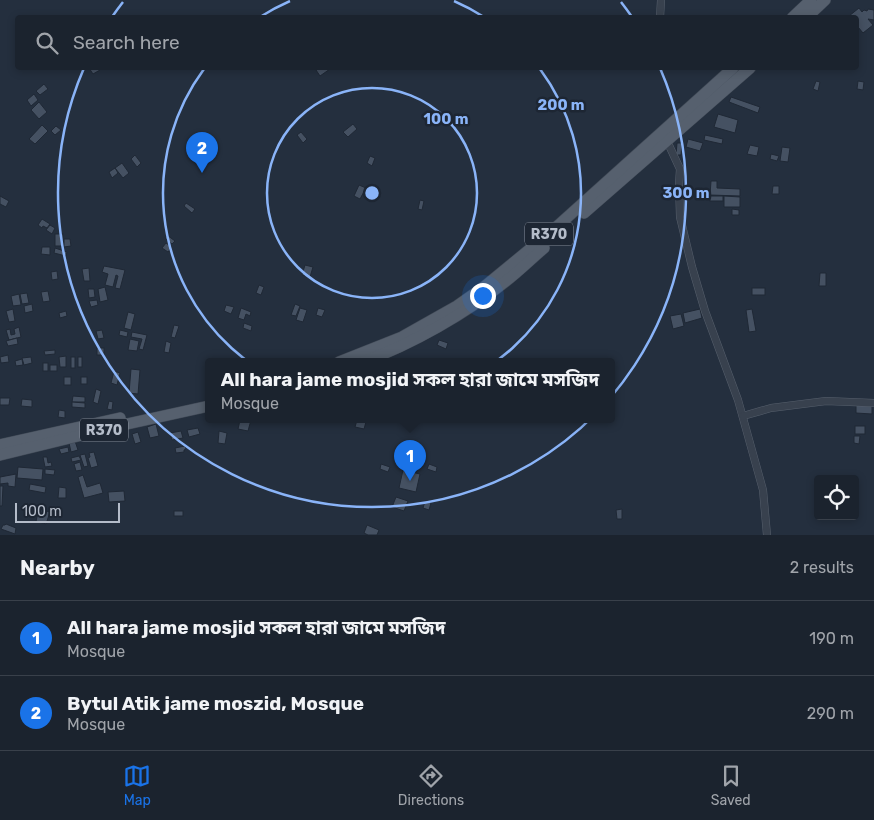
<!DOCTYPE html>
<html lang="en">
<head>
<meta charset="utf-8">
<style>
  :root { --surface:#1b232e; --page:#282f3a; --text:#f1f3f6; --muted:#a0a4aa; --line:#39404a; --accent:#1a73e8 }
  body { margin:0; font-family:Rubik,"Noto Sans Bengali",sans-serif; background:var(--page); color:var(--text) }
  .controls { position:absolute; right:15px; bottom:15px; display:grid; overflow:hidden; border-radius:5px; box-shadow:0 2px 8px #0003 }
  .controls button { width:45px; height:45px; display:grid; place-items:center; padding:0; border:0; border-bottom:1px solid var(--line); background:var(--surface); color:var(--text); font:25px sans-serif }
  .scale { position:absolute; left:15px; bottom:12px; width:105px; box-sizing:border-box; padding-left:5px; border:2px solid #b4bcc9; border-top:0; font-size:14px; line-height:18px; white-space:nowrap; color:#b4bcc9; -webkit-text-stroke:4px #1d2633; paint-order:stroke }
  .you { position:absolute; left:482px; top:295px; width:18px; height:18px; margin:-12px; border:4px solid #fff; border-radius:50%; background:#1a73e8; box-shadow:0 0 0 8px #1a73e833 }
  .badge { display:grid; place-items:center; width:32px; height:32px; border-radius:50%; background:var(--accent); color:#fff; font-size:16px; font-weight:700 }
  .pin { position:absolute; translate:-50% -41px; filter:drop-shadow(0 1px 2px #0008) }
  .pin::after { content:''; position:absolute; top:26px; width:18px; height:15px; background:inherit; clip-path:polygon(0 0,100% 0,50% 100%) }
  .popup { position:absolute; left:205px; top:358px; width:410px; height:65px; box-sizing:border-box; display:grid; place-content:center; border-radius:5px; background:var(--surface); filter:drop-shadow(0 1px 4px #0005); font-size:16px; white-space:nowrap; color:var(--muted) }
  .popup b { font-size:19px; color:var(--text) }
  .popup::after { content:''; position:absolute; left:50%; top:100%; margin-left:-10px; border:10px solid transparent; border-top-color:var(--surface) }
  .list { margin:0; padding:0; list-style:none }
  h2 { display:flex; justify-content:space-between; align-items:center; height:65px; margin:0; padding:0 20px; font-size:21px }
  h2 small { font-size:16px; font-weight:400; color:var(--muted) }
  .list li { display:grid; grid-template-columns:32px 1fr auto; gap:15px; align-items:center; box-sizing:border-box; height:75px; padding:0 20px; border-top:1px solid var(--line) }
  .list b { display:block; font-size:19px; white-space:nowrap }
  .list p { margin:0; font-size:16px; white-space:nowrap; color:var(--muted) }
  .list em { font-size:16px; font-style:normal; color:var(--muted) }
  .icon { flex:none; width:28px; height:28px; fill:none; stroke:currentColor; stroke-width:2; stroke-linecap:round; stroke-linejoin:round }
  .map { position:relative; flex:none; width:874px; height:535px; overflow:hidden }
  .search { position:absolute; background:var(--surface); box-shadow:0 2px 8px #0003; left:15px; right:15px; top:15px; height:55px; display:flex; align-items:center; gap:12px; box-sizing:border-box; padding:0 18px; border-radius:5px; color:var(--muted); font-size:19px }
  .sheet { height:215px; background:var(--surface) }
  nav { display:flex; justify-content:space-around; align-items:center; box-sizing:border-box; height:70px; border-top:1px solid var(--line); background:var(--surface); font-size:14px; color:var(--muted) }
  nav a { display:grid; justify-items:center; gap:2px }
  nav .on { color:var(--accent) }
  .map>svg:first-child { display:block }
  .building { fill:#455162; stroke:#1f2835 }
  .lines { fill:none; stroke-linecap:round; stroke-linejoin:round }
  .minor-casing { stroke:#565f6c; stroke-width:8 }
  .primary-casing { stroke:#414a57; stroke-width:12 }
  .minor { stroke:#38414e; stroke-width:7 }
  .primary { stroke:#56606e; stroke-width:11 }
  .ring { fill:none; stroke:#8ab4f8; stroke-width:2.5 }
  .labels { text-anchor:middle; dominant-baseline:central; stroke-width:5; stroke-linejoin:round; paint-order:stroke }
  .shield { fill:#1d2633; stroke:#878f9c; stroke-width:1 }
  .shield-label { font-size:14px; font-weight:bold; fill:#b4bcc9 }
  .centre { fill:#8ab4f8; stroke:#1d2633; stroke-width:2.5 }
  .ring-label { font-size:15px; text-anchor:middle; font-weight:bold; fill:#8ab4f8; stroke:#1d2633; stroke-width:5; stroke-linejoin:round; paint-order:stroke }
</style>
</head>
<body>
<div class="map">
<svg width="874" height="535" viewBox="0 0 874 535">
  <rect width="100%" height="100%" fill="#242f3e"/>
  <g class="building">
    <path d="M859,8l3,4 2,-2 3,1 1,-2 6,1v10l-6,-1 5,6 -10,8 -5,-6v12h-2v-21h-6l-1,-2z"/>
    <path d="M89,68h9l2,2 -7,4z"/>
    <path d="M319,68h10l1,1 -10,7 -4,-6z"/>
    <path d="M816,81l4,1 -2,9 -5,-2z"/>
    <path d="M858,81l6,1 -1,8 -6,-1z"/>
    <path d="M44,84l4,5 -8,6 -4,-4z"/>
    <path d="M34,94l4,6 -7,6 -4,-6z"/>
    <path d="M731,97l29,10 -2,6 -29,-11z"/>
    <path d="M39,102l8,10 -8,7 -8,-9z"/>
    <path d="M718,114l20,6 -3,13 -21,-6z"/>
    <path d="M353,124l4,5 -9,8 -5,-5z"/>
    <path d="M42,125l6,6 -13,13 -6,-5z"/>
    <path d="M56,126l5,4 -6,5 -4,-4z"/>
    <path d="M301,132l6,7 -4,4 -6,-8z"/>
    <path d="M705,135l18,4 -1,5 -18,-4z"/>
    <path d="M688,139l15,4 -3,8 -14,-4z"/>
    <path d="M677,143h5l-1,12h-5z"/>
    <path d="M750,145l9,2 -2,9 -10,-2z"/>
    <path d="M782,147l8,1 -2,14 -8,-1z"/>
    <path d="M771,154l8,2 -2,5 -7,-2z"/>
    <path d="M135,155l6,8 -4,4 -6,-8z"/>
    <path d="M370,156l5,2 -3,8 -5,-3z"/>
    <path d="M122,163l7,10 -6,5 -8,-10z"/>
    <path d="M115,168l3,5 -6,5 -3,-6z"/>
    <path d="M711,181h6v7l23,1v7l-30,-1z"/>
    <path d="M359,185l7,3 -6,11 -6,-3z"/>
    <path d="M773,186h6v8h-7z"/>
    <path d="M0,196l9,5 -3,6 -6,-3z"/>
    <rect x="710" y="196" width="13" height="5"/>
    <path d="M724,196l16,1v10h-16z"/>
    <path d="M420,200l4,1 -2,9 -4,-1z"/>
    <path d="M186,203l9,6 -3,4 -8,-7z"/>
    <path d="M732,209l7,1v5h-7z"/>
    <path d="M42,219l8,5 -3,4 -4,-2 -1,2 -4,-3z"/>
    <path d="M50,225l5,3 -3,6 -6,-4z"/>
    <rect x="55" y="234" width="8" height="12"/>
    <path d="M167,235l8,6 -3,3 -7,-6z"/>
    <path d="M64,239h6l1,7 -7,1z"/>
    <path d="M166,243l6,4 -4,5 -6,-4z"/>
    <path d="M42,247h8v8l-9,-1z"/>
    <path d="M55,248l12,4 -1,4 -12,-3z"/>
    <path d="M305,265l8,2 -3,10 -8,-2z"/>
    <path d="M104,266l21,4 -5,19 -5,-1 3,-12 -2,-1 -3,12 -8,-2 3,-11 -6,-2z"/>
    <path d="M89,268l1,13h-6l-2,-12z"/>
    <path d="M57,271l1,8 -6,1 -1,-8z"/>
    <path d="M820,273h6v13h-7z"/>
    <path d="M259,285l5,2 -3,8 -5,-2z"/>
    <path d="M105,287l3,13 -8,2 -2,-13z"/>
    <rect x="752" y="288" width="13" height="7"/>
    <path d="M88,289h6l1,8 -6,1z"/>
    <path d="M48,291l2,10 -7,1 -2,-10z"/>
    <path d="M27,293l2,10 -7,1 -2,-10z"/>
    <path d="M19,294l2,11 -8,1 -2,-10z"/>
    <path d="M97,300l1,5 -7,2 -2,-6z"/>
    <path d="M32,304l1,7 -8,2 -1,-7z"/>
    <path d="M295,304l5,2 -4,10 -5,-1z"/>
    <path d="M226,305l8,2 -3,7 -7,-3z"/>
    <path d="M241,308l10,4 -1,4 -4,-2 -2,6 -6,-2z"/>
    <path d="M300,308l7,2 -4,12 -7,-2z"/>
    <path d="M318,308l7,2 -3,7 -6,-2z"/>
    <path d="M13,309l2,12 -6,1 -3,-11z"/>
    <path d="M700,309l2,9 -17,5 -2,-10z"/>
    <path d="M752,309l4,22 -7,1 -3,-22z"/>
    <path d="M66,311l1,5 -7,2 -1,-5z"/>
    <path d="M128,312l7,2 -4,16 -7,-2z"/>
    <path d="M681,314l3,12 -11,3 -3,-13z"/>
    <path d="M244,323l8,3 -1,5 -8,-3z"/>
    <path d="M174,325l5,1 -4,12 -4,-1z"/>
    <path d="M19,327l2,10 -12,3 -3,-10 4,-1 1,6 4,-1 -1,-5z"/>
    <path d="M102,330l2,8 -6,1 -2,-8z"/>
    <path d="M120,330l8,2 -1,5 -8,-2z"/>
    <path d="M132,332l15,3 -4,15 -4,-1 3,-10 -11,-2z"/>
    <path d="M17,338l1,6 -10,2 -2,-5z"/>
    <path d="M130,339l9,2 -2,10 -9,-1z"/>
    <path d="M439,340l9,3 -2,6 -9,-4z"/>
    <path d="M166,341l5,2 -2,10 -5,-1z"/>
    <rect x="97" y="348" width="7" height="7"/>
    <path d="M55,350v4l-10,1 -1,-4z"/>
    <path d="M8,355l1,7 -8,1 -1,-6z"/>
    <path d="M66,356v11h-6l-1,-10z"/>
    <path d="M31,357l1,6 -8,2 -2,-7z"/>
    <rect x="71" y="357" width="4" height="11"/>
    <rect x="78" y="357" width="4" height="10"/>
    <path d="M22,359l1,6 -7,1 -1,-5z"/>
    <rect x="43" y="363" width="5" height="8"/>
    <rect x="50" y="365" width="7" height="6"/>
    <path d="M131,369l9,1 -2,24 -9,-1z"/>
    <path d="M114,371l6,2 -3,12 -6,-2z"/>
    <rect x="64" y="377" width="7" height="8"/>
    <rect x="81" y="377" width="6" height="7"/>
    <path d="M96,389l5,2 -3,13 -5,-2z"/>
    <path d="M73,396l12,1v5h-13z"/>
    <path d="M0,398h10l-1,7h-9z"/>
    <path d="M22,399l10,1v7l-11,-1z"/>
    <path d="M109,401l4,1 -1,8 -5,-1z"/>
    <path d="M72,402l13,1v5l-13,-1z"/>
    <path d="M856,405l16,1v8l-16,-1z"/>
    <path d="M59,410l6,1v7l-7,-1z"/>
    <path d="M240,420h11l-3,11 -10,-2z"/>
    <path d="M357,420l9,2 -2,7 -9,-2z"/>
    <path d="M156,424l3,12 -9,2 -3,-11z"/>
    <rect x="855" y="426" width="10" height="8"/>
    <path d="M198,428l2,6 -11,3 -2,-7z"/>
    <path d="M181,431l2,7 -11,2 -2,-7z"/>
    <path d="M219,431l8,2 -2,11 -7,-1z"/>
    <path d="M138,432l3,10 -6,2 -3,-10z"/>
    <path d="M854,436h6l-1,8 -5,-1z"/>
    <path d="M75,441l3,9 -7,2 -2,-9z"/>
    <path d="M185,446l1,3 -2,1v2l-8,1 -1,-5z"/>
    <path d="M68,447l1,5 -8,2 -2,-5z"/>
    <path d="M400,447l9,2 -1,5 -9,-3z"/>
    <path d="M94,452l4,14 -7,2 -3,-10 2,-1 -1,-4z"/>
    <path d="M85,454l3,12 -4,1 -4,-12z"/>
    <path d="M79,456l2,4 -9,2 -1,-4z"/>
    <path d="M43,457h4l1,6 3,-1 1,4 -7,1z"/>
    <path d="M80,462l2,8 -6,1 -2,-7z"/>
    <path d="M381,464l9,3 -2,5 -8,-3z"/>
    <path d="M429,464l8,3 -1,5 -9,-3z"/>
    <path d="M18,467l25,2 -1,11 -25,-2z"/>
    <path d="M45,469l10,1 -1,5 -9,-1z"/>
    <path d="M403,470l17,4 -4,18 -17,-4z"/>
    <path d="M16,474l-1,13 -7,-1v-3l-8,1v-7z"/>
    <path d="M83,475l4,12 13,-4 3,10 -19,5 -6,-21z"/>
    <path d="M30,484l16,3 -1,6 -16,-3z"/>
    <path d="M0,486h3l-1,20h-2z"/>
    <path d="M59,487l7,1v10h-8z"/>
    <path d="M124,491l1,10 -16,1 -1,-10z"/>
    <path d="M396,497l12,4 -4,10 -12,-4z"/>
    <path d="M425,501l6,2 -2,7 -6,-2z"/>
    <path d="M39,509l11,3 -4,12 -10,-3z"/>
    <path d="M622,509v10h-5l-1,-9z"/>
    <rect x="174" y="511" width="9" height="5"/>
    <path d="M6,524l10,4 -1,6 -14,-5 2,-4h2z"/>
    <path d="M367,525l12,5 -2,5h-9l-4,-2z"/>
  </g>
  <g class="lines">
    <defs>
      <g id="minor">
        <path d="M660,18l1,-18"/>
        <path d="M667,141l13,28 -1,15 1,33 12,50 13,44 33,89 25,90 4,45"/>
        <path d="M743,416l28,-8 55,-7 48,2"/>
      </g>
      <g id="primary">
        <path d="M792,18l19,-18"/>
        <path d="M806,18l19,-18"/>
        <path d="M584,213l166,-145"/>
        <path d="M339,362l63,-25 55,-31 27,-19 68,-56 150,-135 31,-28"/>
        <path d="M363,362c49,-18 102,-48 143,-81 13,-10 25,-22 38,-33"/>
        <path d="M0,445l120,-27"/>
        <path d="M0,455l127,-31 82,-18"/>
      </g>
    </defs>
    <use href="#minor" class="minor-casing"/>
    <use href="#primary" class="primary-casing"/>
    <use href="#minor" class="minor"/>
    <use href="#primary" class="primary"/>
  </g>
  <g class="ring">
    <circle cx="372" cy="193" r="105"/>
    <path d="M260 17A209 209 0 0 1 290 1M454 1A209 209 0 0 1 484 17M540 69A209 209 0 1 1 204 69"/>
    <path d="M112 17A314 314 0 0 1 123 2M621 2A314 314 0 0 1 632 17M660 68A314 314 0 1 1 84 68"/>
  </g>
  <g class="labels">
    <g class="shield">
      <rect x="525" y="222.5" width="48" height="23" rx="4"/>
      <rect x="80" y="418.5" width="48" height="23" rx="4"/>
    </g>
    <g class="shield-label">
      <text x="549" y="234">R370</text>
      <text x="104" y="430">R370</text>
    </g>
  </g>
  <circle cx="372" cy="193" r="8" class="centre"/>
  <g class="ring-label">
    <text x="561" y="110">200 m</text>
    <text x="446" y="124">100 m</text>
    <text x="686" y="198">300 m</text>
  </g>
</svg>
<div class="controls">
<button><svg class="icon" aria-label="locate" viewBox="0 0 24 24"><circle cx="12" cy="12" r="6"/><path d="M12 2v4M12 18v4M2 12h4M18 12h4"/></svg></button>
</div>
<div class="scale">100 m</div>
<div class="you"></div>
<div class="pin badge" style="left:410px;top:481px">1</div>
<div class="popup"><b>All hara jame mosjid সকল হারা জামে মসজিদ</b>Mosque</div>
<div class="pin badge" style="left:202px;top:173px">2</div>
<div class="search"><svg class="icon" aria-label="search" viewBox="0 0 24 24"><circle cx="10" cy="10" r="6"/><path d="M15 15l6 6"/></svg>Search here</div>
</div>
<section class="sheet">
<h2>Nearby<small>2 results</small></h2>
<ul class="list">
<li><span class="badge">1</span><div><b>All hara jame mosjid সকল হারা জামে মসজিদ</b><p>Mosque</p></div><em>190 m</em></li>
<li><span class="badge">2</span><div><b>Bytul Atik jame moszid, Mosque</b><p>Mosque</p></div><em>290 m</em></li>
</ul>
</section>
<nav>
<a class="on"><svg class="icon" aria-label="map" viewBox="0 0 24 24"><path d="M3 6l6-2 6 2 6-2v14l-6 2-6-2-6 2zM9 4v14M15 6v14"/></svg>Map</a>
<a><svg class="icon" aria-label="directions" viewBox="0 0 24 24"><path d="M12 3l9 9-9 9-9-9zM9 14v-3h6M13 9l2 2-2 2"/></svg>Directions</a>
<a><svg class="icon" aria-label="saved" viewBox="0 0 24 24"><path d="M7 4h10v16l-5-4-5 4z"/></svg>Saved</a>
</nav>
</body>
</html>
